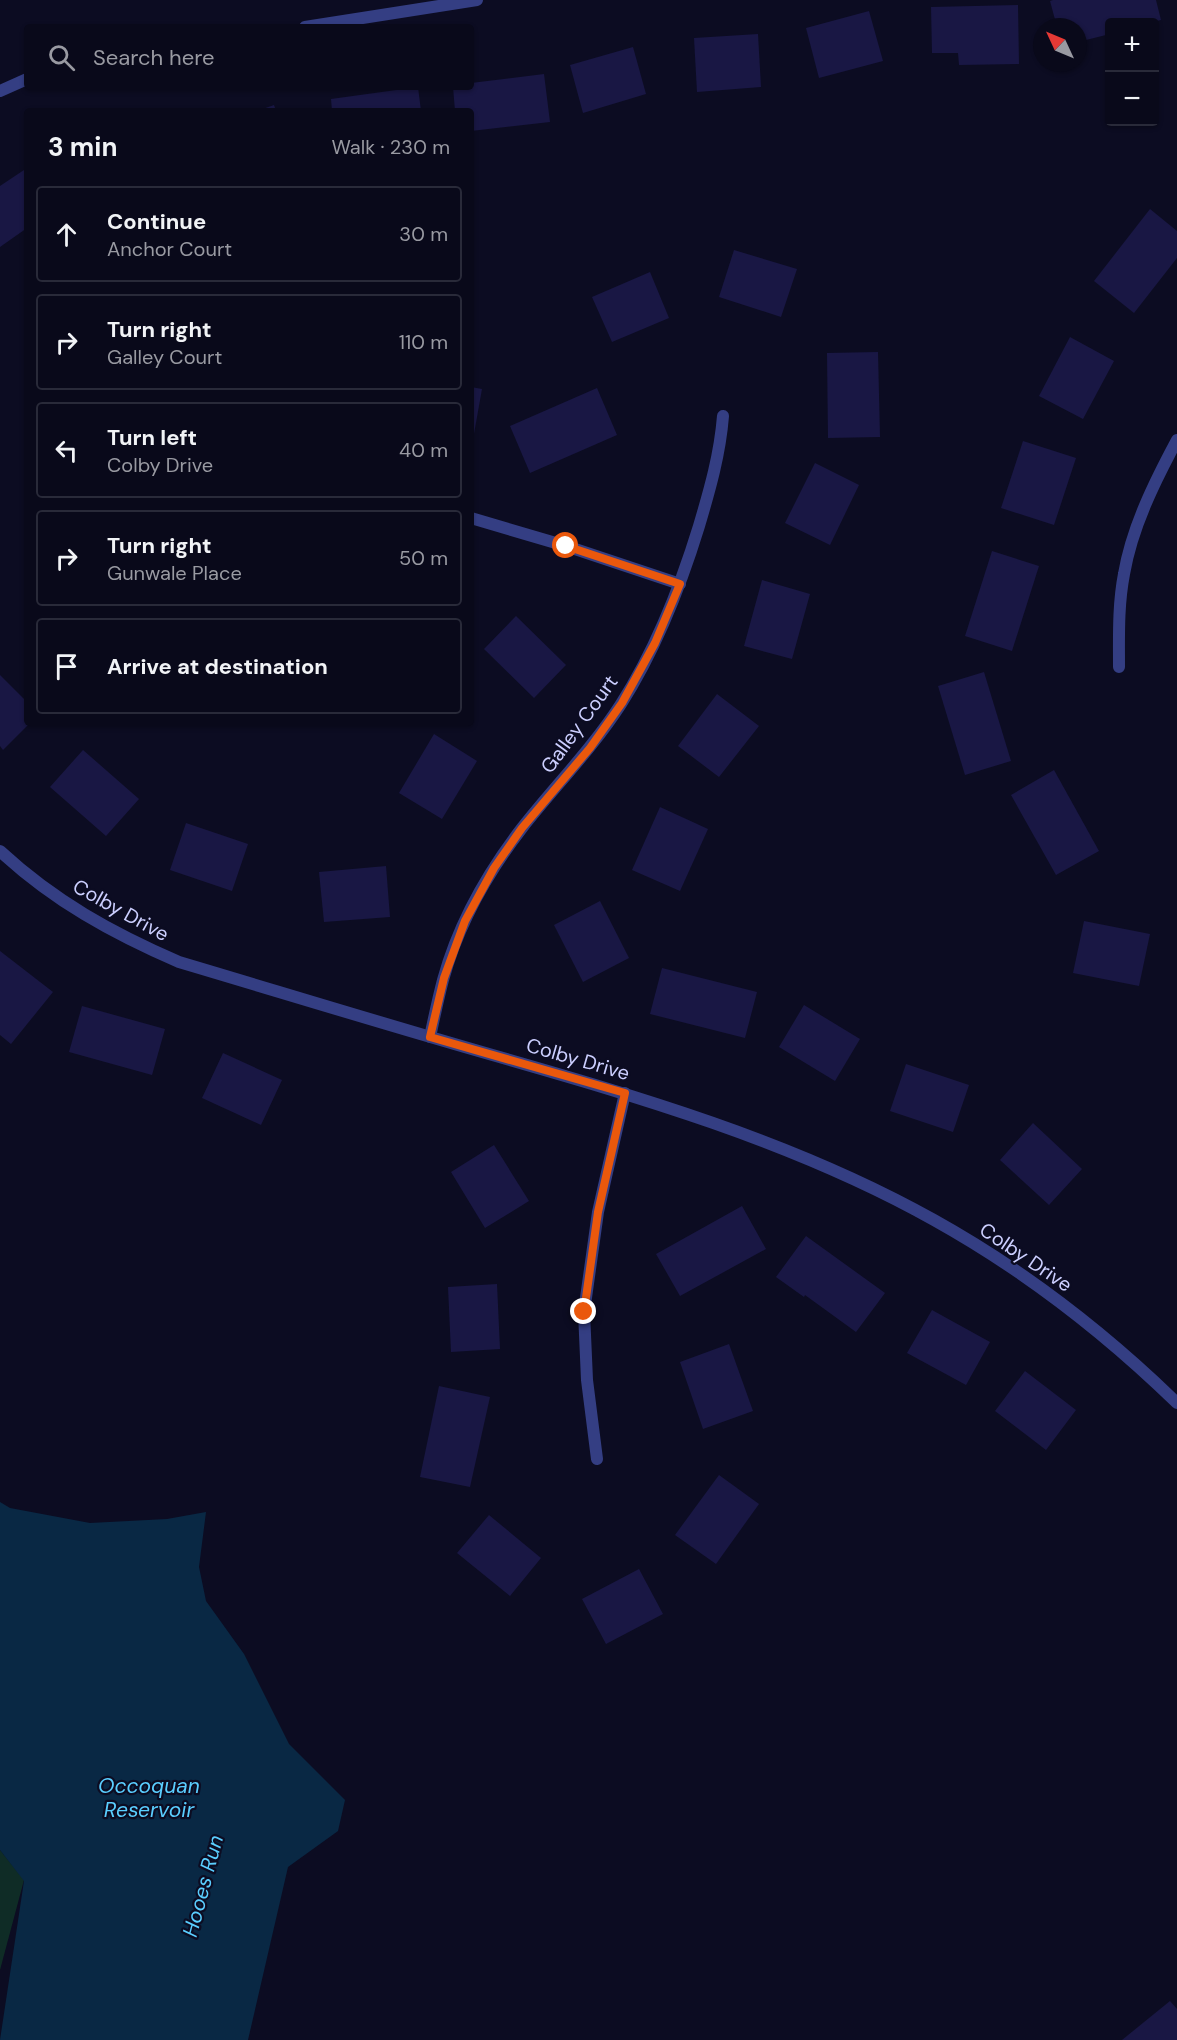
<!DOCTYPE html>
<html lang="en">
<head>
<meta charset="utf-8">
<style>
  :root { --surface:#09091a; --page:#121223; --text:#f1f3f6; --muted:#999aa2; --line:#292a39 }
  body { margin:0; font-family:"DM Sans",sans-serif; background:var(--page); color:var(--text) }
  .controls { position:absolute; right:18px; top:18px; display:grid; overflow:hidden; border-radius:6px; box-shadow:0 2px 4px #0004 }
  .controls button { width:54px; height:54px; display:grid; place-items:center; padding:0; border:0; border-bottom:2px solid var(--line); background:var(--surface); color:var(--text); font:30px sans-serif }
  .compass { position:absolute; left:1033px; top:18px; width:54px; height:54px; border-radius:50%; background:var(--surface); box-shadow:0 2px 4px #0004; rotate:314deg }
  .stop { position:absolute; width:18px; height:18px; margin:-14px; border:4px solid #ea580c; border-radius:50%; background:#fff }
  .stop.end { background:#ea580c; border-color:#fff; box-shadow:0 2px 6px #0008 }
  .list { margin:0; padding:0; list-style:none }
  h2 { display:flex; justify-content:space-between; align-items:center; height:78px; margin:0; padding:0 24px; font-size:26px }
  h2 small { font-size:20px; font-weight:400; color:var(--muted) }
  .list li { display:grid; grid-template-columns:39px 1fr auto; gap:18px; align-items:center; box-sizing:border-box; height:96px; margin:0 12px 12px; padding:0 12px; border:2px solid var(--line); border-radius:6px }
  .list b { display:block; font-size:22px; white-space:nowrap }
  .list p { margin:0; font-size:20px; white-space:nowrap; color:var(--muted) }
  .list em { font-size:20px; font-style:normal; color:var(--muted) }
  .icon { flex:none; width:33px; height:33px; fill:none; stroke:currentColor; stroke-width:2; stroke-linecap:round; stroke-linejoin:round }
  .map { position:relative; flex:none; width:1177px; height:2040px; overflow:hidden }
  .search { position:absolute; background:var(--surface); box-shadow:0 2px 4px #0004; left:24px; top:24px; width:450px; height:66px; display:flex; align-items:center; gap:15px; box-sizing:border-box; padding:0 21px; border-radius:6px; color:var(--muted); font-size:22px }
  .panel { position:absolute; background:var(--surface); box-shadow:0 2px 4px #0004; left:24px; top:108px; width:450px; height:618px; border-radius:6px }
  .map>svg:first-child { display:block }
  .green { fill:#0f2c26 }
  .water { fill:#092844 }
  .building { fill:#191744 }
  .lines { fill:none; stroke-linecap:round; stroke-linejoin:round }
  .street { stroke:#343e83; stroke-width:12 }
  .route { stroke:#ea580c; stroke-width:8 }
  .labels { text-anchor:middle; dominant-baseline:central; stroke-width:4.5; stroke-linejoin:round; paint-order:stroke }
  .street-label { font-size:20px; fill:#cccfff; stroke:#0c0c22 }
  .water-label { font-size:21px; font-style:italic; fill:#5aceff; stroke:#0c0c22 }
</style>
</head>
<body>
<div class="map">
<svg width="1177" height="2040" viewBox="0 0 1177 2040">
  <rect width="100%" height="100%" fill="#0c0c22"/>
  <path class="green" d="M0,1850l24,30 -24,90z"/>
  <path class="water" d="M0,1502l10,6 80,15 77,-4 39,-7 -7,55 7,34 38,53 45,90 56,56 -7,31 -50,36 -40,173h-248l24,-159 -24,-31z"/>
  <g class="building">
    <path d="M1053,0h103l5,20 -9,2h-42v12l-32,8v-15h-21l-7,-26z"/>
    <path d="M1018,5l1,59 -60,1 -1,-12h-26l-1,-46z"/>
    <path d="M869,11l14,50 -64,17 -13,-50z"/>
    <path d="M758,34l3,53 -64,5 -3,-54z"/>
    <path d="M633,47l13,47 -63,19 -13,-48z"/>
    <path d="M544,74l6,48 -79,9v-20h-16l-2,-24h18v-4z"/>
    <path d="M418,87l3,24h-89l-1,-12z"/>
    <path d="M274,105l2,6h-19z"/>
    <path d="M27,168v60l-27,19v-61z"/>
    <path d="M1150,209l27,22v27l-43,55 -40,-32z"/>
    <path d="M734,250l63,19 -16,48 -62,-20z"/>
    <path d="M650,272l19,46 -57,24 -20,-45z"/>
    <path d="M1070,337l44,24 -31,58 -44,-23z"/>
    <path d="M878,352l2,85 -52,1 -1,-85z"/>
    <path d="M471,387l11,2 -10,56h-1z"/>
    <path d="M597,388l20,47 -87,38 -20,-47z"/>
    <path d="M1023,441l53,17 -22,67 -53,-17z"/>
    <path d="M815,463l44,22 -29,60 -45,-22z"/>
    <path d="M992,551l47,15 -27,85 -47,-15z"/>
    <path d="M762,580l48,14 -18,65 -48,-13z"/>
    <path d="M516,616l50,49 -32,33 -50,-49z"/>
    <path d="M984,672l27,89 -46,14 -27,-89z"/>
    <path d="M0,675l27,27v21h3l-27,27 -3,-4z"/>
    <path d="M717,694l42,32 -40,51 -41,-31z"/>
    <path d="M434,734l43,27 -35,58 -43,-26z"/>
    <path d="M83,750l56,49 -33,37 -56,-49z"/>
    <path d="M1054,770l45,81 -43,24 -45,-80z"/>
    <path d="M660,807l48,22 -28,62 -48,-21z"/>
    <path d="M186,823l62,21 -16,47 -62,-21z"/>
    <path d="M386,866l4,51 -66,5 -5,-50z"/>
    <path d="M600,901l29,57 -46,24 -29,-57z"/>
    <path d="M1084,921l66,13 -11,52 -66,-13z"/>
    <path d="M0,951l53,41 -42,52 -11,-9z"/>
    <path d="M662,968l95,24 -12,46 -95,-24z"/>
    <path d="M804,1005l56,34 -25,42 -56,-34z"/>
    <path d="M82,1006l83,23 -13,46 -83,-23z"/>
    <path d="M223,1053l59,27 -21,45 -59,-27z"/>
    <path d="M906,1064l63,21 -16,47 -63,-21z"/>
    <path d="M1033,1123l49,46 -33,36 -49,-45z"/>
    <path d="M494,1145l35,56 -44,27 -34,-56z"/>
    <path d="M742,1206l24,43 -86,47 -24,-42z"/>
    <path d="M806,1236l79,57 -29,39 -51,-37 -1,2 -28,-20z"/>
    <path d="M497,1284l3,65 -49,3 -3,-65z"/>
    <path d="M932,1310l58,32 -24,43 -59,-32z"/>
    <path d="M729,1344l24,67 -50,18 -23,-67z"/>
    <path d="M1025,1371l51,39 -30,40 -51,-39z"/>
    <path d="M439,1386l51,11 -20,90 -50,-10z"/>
    <path d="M719,1475l40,29 -43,60 -41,-29z"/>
    <path d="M489,1515l52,43 -31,38 -53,-43z"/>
    <path d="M639,1569l24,45 -57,30 -24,-45z"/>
    <path d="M1170,2001l7,8v31h-55z"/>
  </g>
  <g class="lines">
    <g class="street">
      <path d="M305,27l172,-27"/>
      <path d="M0,91l27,-12"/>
      <path d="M471,518l95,28 114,38"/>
      <path d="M1119,667c0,-31 -1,-62 5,-93 8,-47 31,-93 53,-134"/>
      <path d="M0,851c54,50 112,82 179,111 101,30 202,61 303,90 154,44 311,89 452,168 88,49 170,112 243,183"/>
      <path d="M430,1037c4,-19 8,-38 13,-57 15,-55 45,-108 79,-152 33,-42 70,-79 99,-124 35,-55 59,-116 78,-178 11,-37 21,-72 24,-110"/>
      <path d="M597,1459l-10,-79 -3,-68 14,-100 27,-119"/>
    </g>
  </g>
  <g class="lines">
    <path class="route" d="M566,546l114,38 -25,59 -33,60 -32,45 -68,80 -28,40 -29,53 -21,57 -14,59 195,56 -27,119 -14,100"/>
  </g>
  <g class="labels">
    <g class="street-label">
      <text transform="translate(579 724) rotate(-54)">Galley Court</text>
      <text transform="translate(121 910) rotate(29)">Colby Drive</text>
      <text transform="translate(578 1059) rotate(16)">Colby Drive</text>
      <text transform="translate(1026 1257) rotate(34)">Colby Drive</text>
    </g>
    <g class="water-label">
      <text x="149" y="1786">Occoquan<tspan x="149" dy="24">Reservoir</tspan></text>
      <text transform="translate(203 1886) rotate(-75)">Hooes Run</text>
    </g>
  </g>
</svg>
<div class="controls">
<button>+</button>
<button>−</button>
</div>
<svg class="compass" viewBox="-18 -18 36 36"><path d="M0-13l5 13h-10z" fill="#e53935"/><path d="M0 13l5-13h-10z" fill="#999aa2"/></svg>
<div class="stop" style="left:566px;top:546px"></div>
<div class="stop end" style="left:584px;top:1312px"></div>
<div class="search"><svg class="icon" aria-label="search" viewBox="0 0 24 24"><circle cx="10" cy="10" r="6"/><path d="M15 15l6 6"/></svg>Search here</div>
<section class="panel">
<h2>3 min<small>Walk · 230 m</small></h2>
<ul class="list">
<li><svg class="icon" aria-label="ahead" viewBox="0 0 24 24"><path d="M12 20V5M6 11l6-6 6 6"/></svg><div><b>Continue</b><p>Anchor Court</p></div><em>30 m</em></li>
<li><svg class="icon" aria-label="right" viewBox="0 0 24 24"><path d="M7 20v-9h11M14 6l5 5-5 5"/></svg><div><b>Turn right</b><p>Galley Court</p></div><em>110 m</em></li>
<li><svg class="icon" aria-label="left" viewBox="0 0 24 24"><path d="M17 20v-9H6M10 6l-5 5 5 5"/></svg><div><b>Turn left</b><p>Colby Drive</p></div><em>40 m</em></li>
<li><svg class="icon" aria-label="right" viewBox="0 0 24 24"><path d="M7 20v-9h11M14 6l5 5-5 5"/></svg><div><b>Turn right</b><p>Gunwale Place</p></div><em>50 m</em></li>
<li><svg class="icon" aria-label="arrive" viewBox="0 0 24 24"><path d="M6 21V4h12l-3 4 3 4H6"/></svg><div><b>Arrive at destination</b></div></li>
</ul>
</section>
</div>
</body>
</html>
